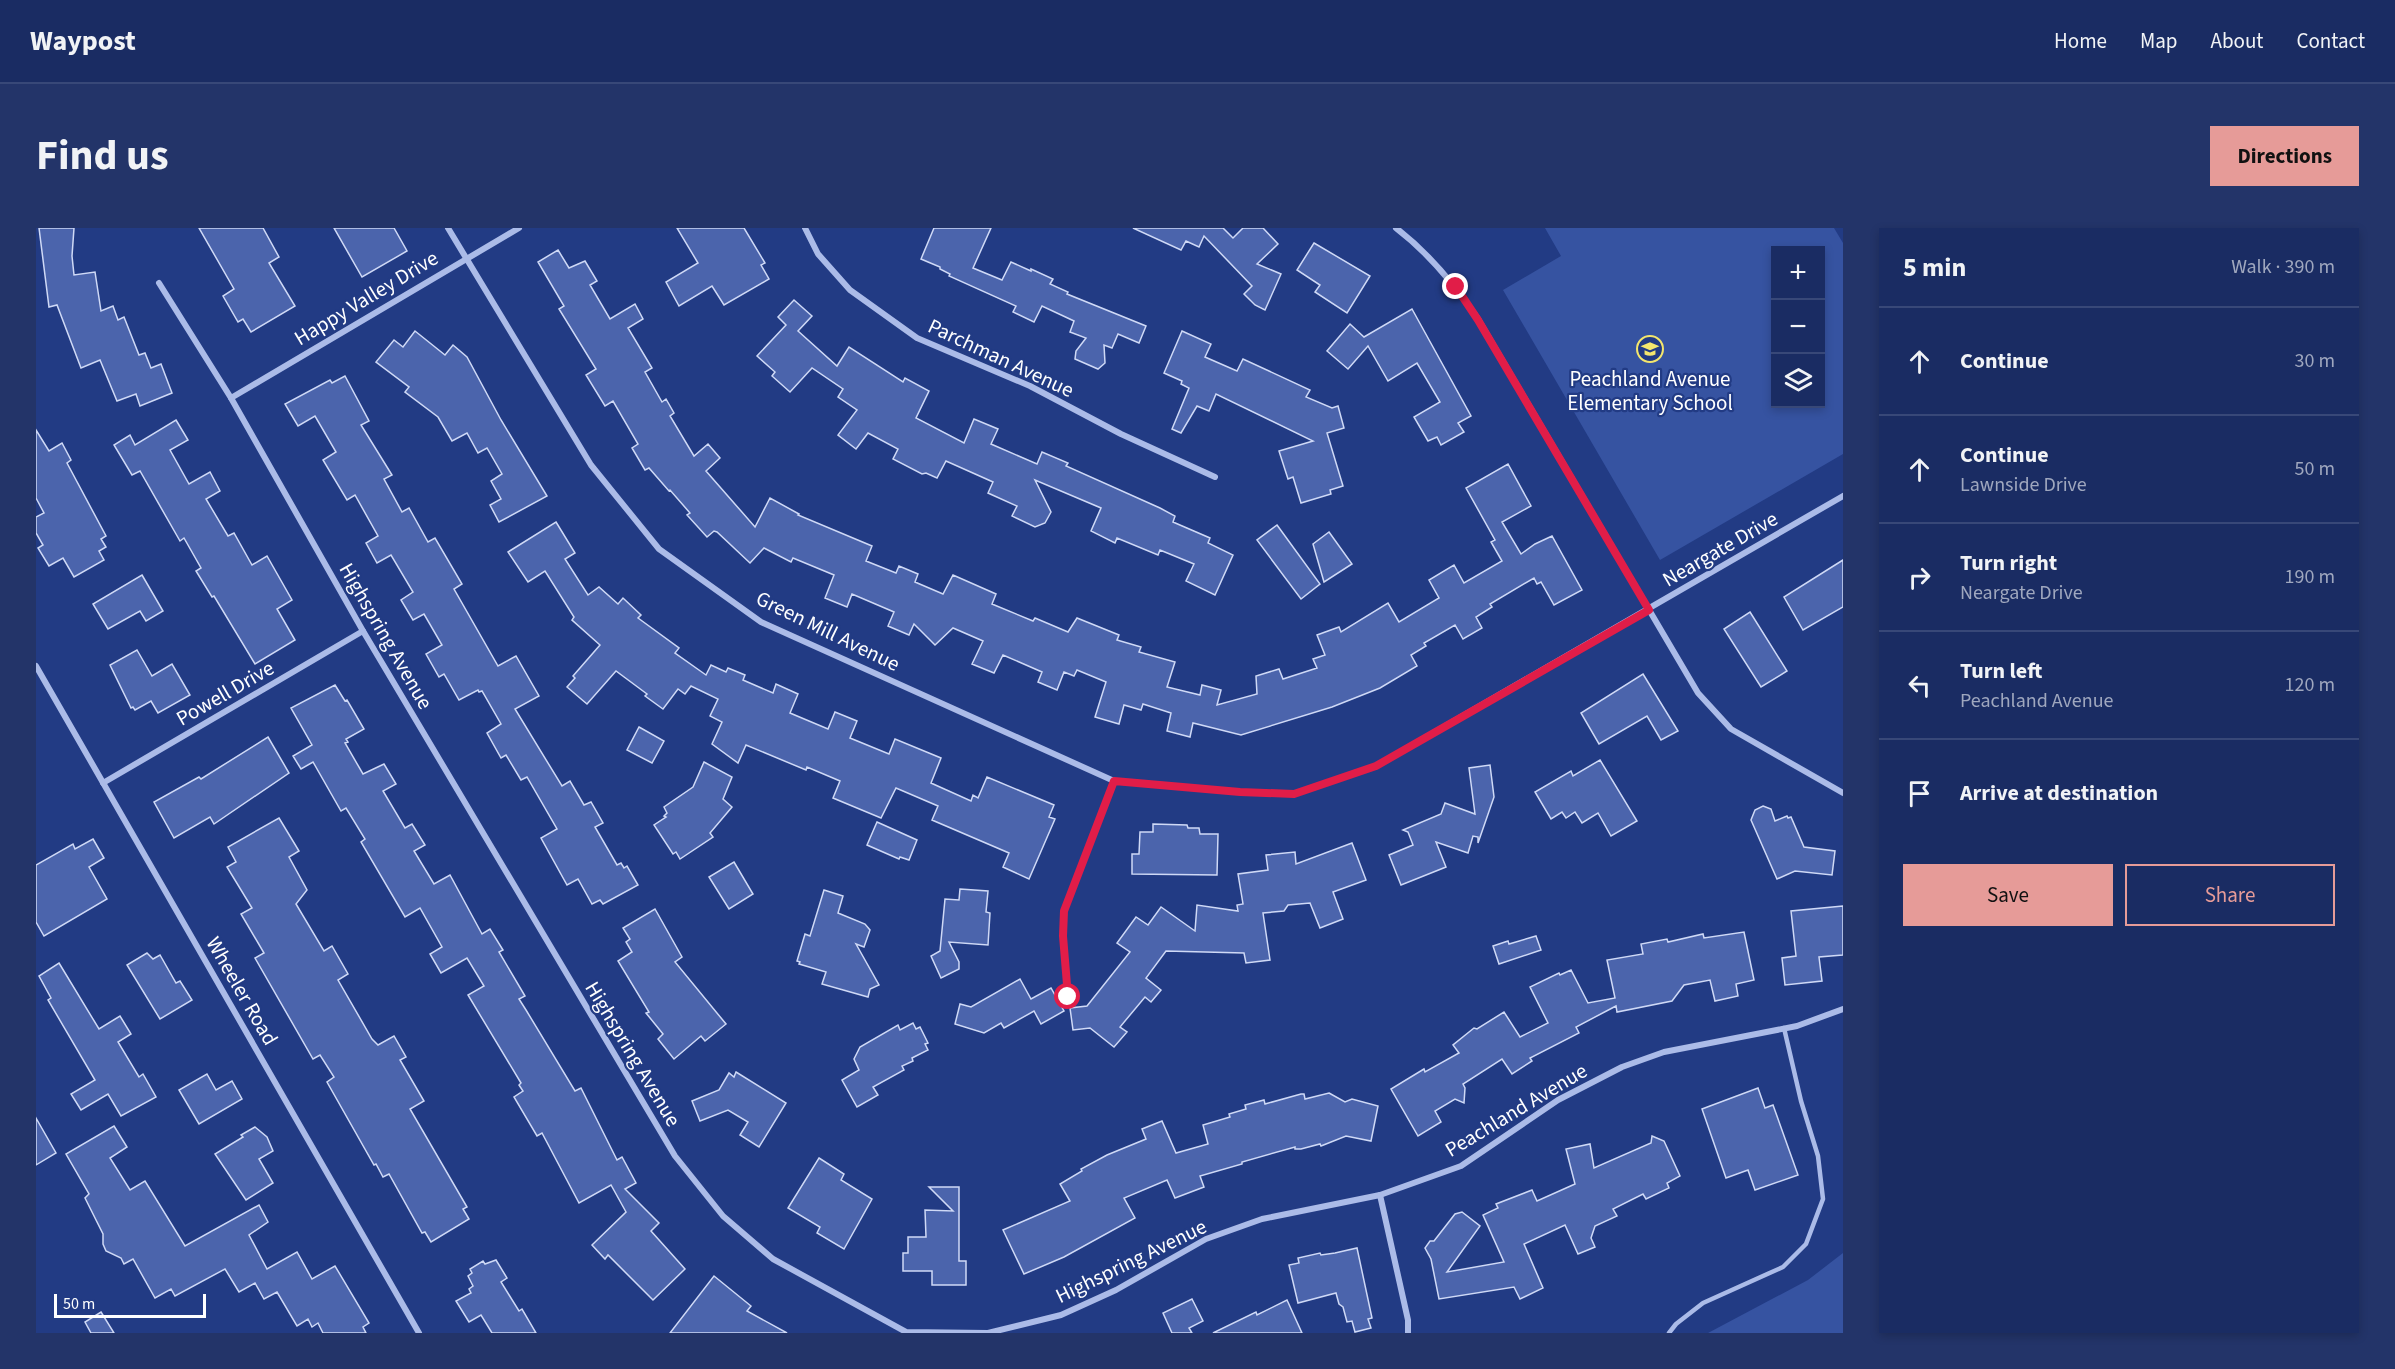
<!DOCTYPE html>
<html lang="en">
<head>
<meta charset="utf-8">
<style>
  :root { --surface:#1a2c63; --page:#233469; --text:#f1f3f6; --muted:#9fa7be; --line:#384878; --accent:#e69b98 }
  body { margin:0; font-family:"Source Sans 3",sans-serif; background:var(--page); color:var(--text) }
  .controls { position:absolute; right:18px; top:18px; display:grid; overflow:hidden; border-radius:0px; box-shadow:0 3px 9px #0003 }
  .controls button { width:54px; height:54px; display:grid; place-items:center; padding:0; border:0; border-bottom:2px solid var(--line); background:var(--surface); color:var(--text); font:30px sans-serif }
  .scale { position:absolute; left:18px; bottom:15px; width:152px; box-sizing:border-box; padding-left:6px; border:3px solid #fff; border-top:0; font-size:16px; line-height:21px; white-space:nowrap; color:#fff; -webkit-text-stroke:4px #223b84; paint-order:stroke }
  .stop { position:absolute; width:18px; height:18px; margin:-14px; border:4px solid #e11d48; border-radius:50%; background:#fff }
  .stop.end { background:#e11d48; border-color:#fff; box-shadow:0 2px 6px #0008 }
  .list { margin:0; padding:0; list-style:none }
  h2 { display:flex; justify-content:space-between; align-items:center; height:78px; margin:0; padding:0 24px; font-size:26px }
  h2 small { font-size:20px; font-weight:400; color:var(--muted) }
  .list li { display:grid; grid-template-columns:39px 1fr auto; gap:18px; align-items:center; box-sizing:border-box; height:108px; padding:0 24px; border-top:2px solid var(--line) }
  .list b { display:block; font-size:22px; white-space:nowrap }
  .list p { margin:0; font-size:20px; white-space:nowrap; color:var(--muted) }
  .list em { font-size:20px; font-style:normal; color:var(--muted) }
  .actions { display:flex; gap:12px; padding:18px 24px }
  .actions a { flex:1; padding:14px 0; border:2px solid var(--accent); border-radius:0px; text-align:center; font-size:21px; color:var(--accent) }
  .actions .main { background:var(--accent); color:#111 }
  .icon { flex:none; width:33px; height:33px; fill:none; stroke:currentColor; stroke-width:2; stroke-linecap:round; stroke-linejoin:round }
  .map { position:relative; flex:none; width:1807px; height:1105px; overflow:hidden; border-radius:0px }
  header { display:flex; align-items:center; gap:36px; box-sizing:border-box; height:84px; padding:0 30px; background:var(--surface); border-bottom:2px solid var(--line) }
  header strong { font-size:28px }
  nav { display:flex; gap:33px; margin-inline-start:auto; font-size:21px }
  .intro { display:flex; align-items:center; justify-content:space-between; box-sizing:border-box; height:144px; padding:0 36px }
  h1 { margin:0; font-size:42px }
  .button { padding:15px 27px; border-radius:0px; background:var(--accent); color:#111; font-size:21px; font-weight:700 }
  main { display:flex; gap:36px; padding:0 36px }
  aside { flex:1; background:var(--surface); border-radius:0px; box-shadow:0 3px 9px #0003 }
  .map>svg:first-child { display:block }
  .green { fill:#3653a1; fill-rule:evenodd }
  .building { fill:#4b64ac; stroke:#cfd9f6; stroke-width:1.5 }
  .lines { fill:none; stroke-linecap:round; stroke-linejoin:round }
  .service { stroke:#abbbe8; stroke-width:4.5 }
  .minor { stroke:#abbbe8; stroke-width:6 }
  .route { stroke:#e11d48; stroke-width:8 }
  .labels { text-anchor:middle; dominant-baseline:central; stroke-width:4.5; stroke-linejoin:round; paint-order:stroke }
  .street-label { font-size:21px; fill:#fff; stroke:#223b84 }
  .poi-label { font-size:21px; fill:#fff; stroke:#223b84 }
</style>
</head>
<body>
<header>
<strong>Waypost</strong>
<nav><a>Home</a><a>Map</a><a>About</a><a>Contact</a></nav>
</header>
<div class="intro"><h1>Find us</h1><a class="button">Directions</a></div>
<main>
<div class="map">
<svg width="1807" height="1105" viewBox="0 0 1807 1105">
  <rect width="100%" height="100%" fill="#223b84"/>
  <g class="green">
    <path d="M1509,0h289l9,15v211l-183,106 -157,-270 58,-34zM1740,22h44v154h-44z"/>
    <path d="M1807,1025v80h-135l100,-53z"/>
  </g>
  <g class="building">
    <path d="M3,0h35l-2,28 2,19 21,-3 6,39 12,-5 5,14 6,-3 15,38 6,-2 6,15 10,-4 11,29 -32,13 -4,-12 -19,7 -17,-41 -19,8 -24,-63 -8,2z"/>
    <path d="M163,0h64l16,29 -10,6 26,43 -44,26 -8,-13 -5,3 -15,-26 11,-7z"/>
    <path d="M298,0h60l13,23 -45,26z"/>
    <path d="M641,0h67l21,35 -4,2 8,14 -45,26 -12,-19 -33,20 -13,-24 32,-19z"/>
    <path d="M898,0h57l-18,40 29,12 9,-18 20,9v-2l22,10 -3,5 18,8 -1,2 79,32 -7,17 -21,-9 -6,14 -8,-3 1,18 -7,6 -23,-10 1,-8 10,-13 -16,-6 4,-11 -32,-15 -8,16 -21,-10 3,-6 -67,-30 1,-2 -10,-5v-2l-19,-8z"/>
    <path d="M1097,0h90l10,10 10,-10h20l15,16 -21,20 24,10 -16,36 -10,-5 -11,-11 8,-8 -48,-50 -5,11 -13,-6 -5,9z"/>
    <path d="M1278,15l56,33 -23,37 -32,-21 5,-7 -23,-15z"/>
    <path d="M522,22l11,18 16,-7 12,20 -7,4 20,34 25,-15 8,15 -15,9 24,40 -7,4 17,30 4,-3 8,14 -4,3 24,40 14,-12 12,14 -14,13 49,56 15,-29 29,16 -1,1 74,31 -6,15 30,12 3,-7 19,8 -3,8 28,12 10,-19 43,19 -4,10 41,17 2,-3 33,14 9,-14 42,17 -2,5 24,7 -2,5 36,10 -8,25 33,8 2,-10 19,5 -4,15 40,-11 -1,-18 23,-7 4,10 34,-11 -4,-9 12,-4 -8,-20 22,-8 2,5 47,-29 11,19 40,-24 -10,-18 25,-15 10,18 38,-22 -11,-19 4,-2 -29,-52 42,-24 23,42 -29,16 19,32 14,-10 17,-8 30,54 -28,15 -13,-23 -4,2 -3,-6 -44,26 2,3 -16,10 6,11 -19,11 -8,-14 -31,18 2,3 -15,9 6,11 -37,22 -48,19 -91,28 -48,-12 -3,14 -23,-6 4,-18 -28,-9 -2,6 -17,-5 -5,19 -24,-7 11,-35 -29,-12 -3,6 -10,-4 -7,18 -19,-8 4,-10 -39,-17 -9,18 -22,-9 11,-23 -30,-13 -18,17 -21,-21 -5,11 -21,-9 6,-14 -42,-18 -5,13 -22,-9 9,-23 -41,-17 -2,4 -27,-14 -14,15 -33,-31 -3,-1 -7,6 -20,-22 3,-2 -20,-23 -1,1 -20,-23 -4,2 -13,-22 6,-4 -25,-43 -8,5 -19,-31 10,-6 -37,-60 5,-3 -26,-44z"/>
    <path d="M758,72l18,16 -14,15 39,35 12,-19 54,35 2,-4 24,13 -13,27 48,25 10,-24 24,10 -7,15 46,20 5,-12 26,11 -2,3 94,42 15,8 -2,6 37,16 -2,5 25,12 -18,40 -29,-14 8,-17 -34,-14 -2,5 -41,-17 -2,5 -24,-12 10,-23 -66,-28 16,32 -6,11 -10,4 -23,-11 5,-10 -29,-13 5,-11 -47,-21 -9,17 -11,-5 -4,1 -29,-15 5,-10 -30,-16 -12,16 -18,-14 19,-25 -19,-13 5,-8 -31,-21 -22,24 -18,-16 3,-4 -18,-16 29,-31 -8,-8z"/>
    <path d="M1376,81l59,107 -13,7 6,9 -23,13 -4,-8 -9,4 -14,-24 26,-15 -23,-39 -29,18 -20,-35 -20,23 -21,-18 23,-27 14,13z"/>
    <path d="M379,103l30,24 8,-10 14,12 34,63 46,76 -48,26 -9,-17 11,-6 -10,-18 11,-7 -15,-26 -9,5 -11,-20 -15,8 -14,-24 -33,-25 4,-5 -33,-25 18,-22 9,7z"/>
    <path d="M1146,103l29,13 -6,13 32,14 6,-12 67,31 -4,7 26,11 6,-2 6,22 -17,5 16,53 -13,4 1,4 -30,9 -8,-26 -5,2 -9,-28 34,-10 -97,-47 -7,17 -12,-5 -16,27 -9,-4 17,-41 -8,-4 1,-3 -18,-8z"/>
    <path d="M309,148l24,45 -8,4 31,50 -8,4 18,33 7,-4 19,34 7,-4 27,46 -8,5 44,77 18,-10 23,40 -24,13 47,77 8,-5 14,24 7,-3 12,21 -8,4 22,38 4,-2 3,5 3,-2 11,19 -35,19 -3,-4 -8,4 -14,-25 -11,6 -26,-47 16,-9 -30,-52 -6,3 -15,-25 -5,3 -14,-25 14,-9 -19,-33 -3,1 -1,-2 -19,10 -15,-26 -5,3 -13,-23 16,-9 -18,-31 -11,6 -12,-20 12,-8 -22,-37 -14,8 -11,-20 12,-7 -23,-41 -8,5 -24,-40 13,-8 -21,-36 -17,10 -13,-22 45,-24 2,3z"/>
    <path d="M140,192l12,20 -18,10 19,34 21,-12 10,19 -14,8 22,37 6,-3 18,32 15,-9 25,44 -15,9 18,31 -40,24 -41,-68 -2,1 -16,-26 5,-3 -17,-30 -4,3 -40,-70 -8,4 -18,-30 16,-10 5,10z"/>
    <path d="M0,202l13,21 13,-8 9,17 -4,3 39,73 -5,3 5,8 -7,4 5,9 -30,17 -11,-19 -14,8 -11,-18 5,-3 -7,-12v-16l8,-4 -8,-15z"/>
    <path d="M520,294l19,31 -10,6 23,36 11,-8 19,17 5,-6 18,17 -3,3 41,30 -4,5 31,22 5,-10 15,7 2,-4 17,7 -2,5 30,13 3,-9 22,10 -8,19 38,16 7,-17 22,9 -7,17 39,16 6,-15 46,19 -10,25 40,18 2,-6 5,3 9,-21 67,28 -5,12 6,2 -26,60 -26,-12 6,-14 -77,-33 6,-14 -42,-18 -15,30 -48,-20 7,-17 -33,-14 -1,3 -60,-25 -8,18 -26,-19 10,-22 -12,-6 8,-17 -27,-13 -6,8 -7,-5 -15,20 -18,-13 2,-2 -31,-23 -29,33 -20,-17 8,-9 -2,-2 27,-31 -28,-25 2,-3 -29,-46 -17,11 -20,-30z"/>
    <path d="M1241,297l43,59 -19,15 -44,-59z"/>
    <path d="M1293,304l23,32 -28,18 -11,-38z"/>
    <path d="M1807,332v47l-40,23 -19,-33z"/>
    <path d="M106,347l21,36 -17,10 -6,-10 -32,18 -15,-25z"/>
    <path d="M1714,384l37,59 -26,16 -37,-58z"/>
    <path d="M101,422l15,26 20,-12 18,31 -32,18 -7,-12 -16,9 -2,-3 -2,1 -21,-43z"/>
    <path d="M1607,446l35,57 -17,9 -14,-24 -48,28 -18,-31z"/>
    <path d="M299,457l10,16 2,-1 17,29 -18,10 2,3 -3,1 18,31 21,-10 12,20 -13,7 22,37 7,-4 13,21 -11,6 20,33 16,-9 32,59 8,-5 13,21 -4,2 26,44 -6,3 7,11 49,81 6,-3 36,72 5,-3 14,26 -11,6 34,34 -8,8 34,38 -32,31 -45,-45 -3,4 -13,-14 34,-33 -15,-27 -32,18 -37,-70 -5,3 -23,-39 9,-6 -4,-6 2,-2 -53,-88 16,-9 -17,-28 -26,15 -11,-19 12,-7 -22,-39 -15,9 -44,-75 4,-3 -19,-31 -5,3 -28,-49 -12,7 -8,-13 19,-11 -21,-37z"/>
    <path d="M603,499l25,14 -12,22 -25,-13z"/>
    <path d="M232,509l21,36 -75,51 -4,-7 -36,21 -20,-36 45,-25 2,2z"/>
    <path d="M1564,532l37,61 -26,15 -13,-23 -16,10 -7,-11 -9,6 -4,-6 -11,7 -16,-27 36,-21 2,5z"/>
    <path d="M668,534l28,15 -9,22 9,8 -22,26 3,4 -33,22 -4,-7 -3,2 -19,-29 12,-8 -2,-1 3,-3 -3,-6 29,-20z"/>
    <path d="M1454,537l4,32 -16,46v-6l-5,-1 -5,17 -32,-11 10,25 -45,18 -12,-30 24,-10 -5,-13 -5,-2 38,-16 4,-11 30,11 -6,-46z"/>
    <path d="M1727,578l8,3 4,12 12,-5 1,2 3,-1 13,30 31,4 -3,24 -37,-4 -18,8 -26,-59 4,-10z"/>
    <path d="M243,590l20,33 -10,6 18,33 -11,14 28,47 8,-5 16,28 -10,6 34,59 6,6 16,-9 12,21 -6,3 24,41 -14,8 57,98 -4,2 6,10 -38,23 -6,-10 -3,1 -33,-59 -6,3 -7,-13 -2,1 -47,-83 7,-5 -14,-22 -7,4 -58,-101 9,-5 -23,-39 11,-6 -25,-41 9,-5 -8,-15z"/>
    <path d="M841,594l40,18 -8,20 -9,-3 -1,2 -32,-14z"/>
    <path d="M1117,596l34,1 1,3h11l1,6h18l-1,41 -85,-1v-20h7l1,-22h13z"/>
    <path d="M57,611l11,19 -15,9 18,32 -63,37 -8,-14v-57l37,-21 2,5z"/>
    <path d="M1316,615l14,37 -33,12 10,27 -23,9 -10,-25 -22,2 -4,6 -21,2 7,47 -24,3 -2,-10 -78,-2 -20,27 15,12 -10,12 -6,-5 -25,30 7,5 -13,15 -24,-19 -17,2 -3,-22 17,-2 43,-54 -13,-9 19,-26 12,8 13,-18 34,24 2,-26 41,6 -1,-6 6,-1 -5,-30 30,-4 -2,-15 29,-3 1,12z"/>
    <path d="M698,634l19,32 -24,15 -20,-32z"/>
    <path d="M924,661l28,2 -2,21 4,1 -2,32 -39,-3 10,20v7l-18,9 -10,-22 9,-5 5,-52 14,1z"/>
    <path d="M788,662l19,6 -5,17 27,11 5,6 -6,17 -8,-3 23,41 -9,4 -2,8 -46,-13 4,-12 -27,-8 1,-2 -3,-1 8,-27 5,2z"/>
    <path d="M1807,678v49l-24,2 3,24 -37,4 -3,-27 14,-2 -5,-45z"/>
    <path d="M619,681l27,48 -7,5 51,62 -21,17 -4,-5 -27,23 -16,-20 5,-5 -17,-21 3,-1 -31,-51 14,-9 -6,-10 4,-3 -7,-11z"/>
    <path d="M1708,704l10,48 -18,4 2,12 -23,5 -5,-21 -26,5 -12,16 -55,11 -1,-6 -40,21 3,6 -49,25 2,3 -20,13 -10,-15 -39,25 2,4 -1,15 -9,-4 -20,12 6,11 -23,14 -27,-47 33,-20 1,3 34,-19 -6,-8 21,-17 3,1 27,-17 16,25 28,-14 -18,-36 29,-14 1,2 11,-5 17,33 27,-5 -8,-38 36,-6 -2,-10 26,-5 1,3 35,-8 1,4z"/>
    <path d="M1500,708l5,14 -42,14 -6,-18 15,-5 1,3z"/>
    <path d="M111,725l6,6 7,-4 16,28 4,-2 12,19 -32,19 -33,-54z"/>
    <path d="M23,735l40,66 21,-13 11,18 -13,8 21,35 4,-3 13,23 -35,19 -13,-22 -27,16 -10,-16 24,-14 -47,-80 3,-2 -12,-22z"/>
    <path d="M984,751l11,20 20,-11 13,23 -23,13 -7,-13 -30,17 -3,-5 -17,10 -29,-9 5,-20 11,3z"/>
    <path d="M877,795l3,6 4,-2 8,16 -3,1 3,6 -16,8 1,3 -11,5 2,4 -31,17 5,8 -21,12 -15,-27 17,-10 -5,-11 6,-12 38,-22 2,5z"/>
    <path d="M700,844l50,31 -27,44 -19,-12 8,-13 -20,-12 -28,11 -8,-20 27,-11 10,-17 5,4z"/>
    <path d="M171,846l9,16 16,-9 10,18 -43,25 -20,-34z"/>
    <path d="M1722,860l7,20 8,-3 25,70 -43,15 -7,-20 -22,8 -24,-69z"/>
    <path d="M1293,865l16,9 7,-3 26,7 -7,35 -25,-5 -25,10 -1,-2 -19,5h-6v-2l-53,15v2l-42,12 4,11 -29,11 -8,-18 -43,18 11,20 -71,39 -40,17 -21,-44 67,-29 -10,-17 22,-13 -1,-2 26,-14 39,-16 -4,-10 20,-8 14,32 32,-9 -5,-19 27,-8 -1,-3 17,-5 -1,-4 19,-5 1,4 36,-10h3l1,5z"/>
    <path d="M0,890l20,35 -20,12z"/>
    <path d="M78,898l13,21 -17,11 20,32 15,-9 40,65 74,-41 9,17 -19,13 18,34 30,-17 15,27 23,-13 34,57 -6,4 3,6h-43l-5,-10 -6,4 -4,-8 -11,7 -20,-34 -13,7 -9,-16 -16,9 -14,-23 -50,27 -4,-7 -16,9 -22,-39 -9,5 -3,-6 -15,-7 -3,-7v-10l-18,-36 4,-4 -23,-40z"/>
    <path d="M219,899l12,10 6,14 -14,8 14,24 -27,17 -31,-46 28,-17 -2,-2z"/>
    <path d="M1616,908l12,5 16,35 -13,7 2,5 -23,11 -3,-5 -30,15 4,7 -22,10 -4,12 4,9 -17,7 -13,-29 -41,19 19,44 -23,11 -6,-12 -75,12 -8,-40 -6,-11 5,-7h4l21,-27 7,-2 18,14 -33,46 57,-10 -21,-47 15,-7 -2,-4 36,-14 5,11 38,-17 -9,-35 24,-5 4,24 57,-25z"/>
    <path d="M783,930l25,16 -3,6 31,19 -28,50 -27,-16 3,-6 -32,-19z"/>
    <path d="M893,959h30v74h7v24h-34v-14h-29v-18h5v-16h18l-1,-27 28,1z"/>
    <path d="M1321,1020l15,70 -4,1 3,9 -16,4 -3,-11 -5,1 -4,-15 -4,-3 -3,-11 -38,10 -9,-38 10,-2 -1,-5 22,-5 1,2 14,-2z"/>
    <path d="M460,1032l11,18 -6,4 18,29 3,-2 14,24h-44l-11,-18 -12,7 -13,-21 15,-8 -2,-4 4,-3 -5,-10 4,-3 -2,-4 13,-8 2,3z"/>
    <path d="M678,1048l37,30 -4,5 40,22h-117z"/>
    <path d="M1156,1071l11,22 -14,7 3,5h-20l-9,-20z"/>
    <path d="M1251,1072l15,33h-89l43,-21 1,3z"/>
    <path d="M65,1084l13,21h-23l-6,-11z"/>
  </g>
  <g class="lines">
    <g class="service">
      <path d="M1028,683l-1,25 5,61"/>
      <path d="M1633,1105l7,-9 27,-21 80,-36 23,-23 17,-45 -5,-43 -17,-55 -17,-73"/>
    </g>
    <g class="minor">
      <path d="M412,0l143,237 68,84 102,73 353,159 126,11 54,2 82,-28 467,-270"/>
      <path d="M769,0l13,26 32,36 67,48 113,48 91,48 94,43"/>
      <path d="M1360,0c34,26 59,57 82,91l220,374 33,36 112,64"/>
      <path d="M123,55l72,115 132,233 312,525 48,60 50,43 133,73 82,1 73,-18 55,-25 90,-51 56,-20 118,-24 81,-29 97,-66 64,-33 42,-15 133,-26 46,-17"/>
      <path d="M195,170l288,-170"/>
      <path d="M0,438l383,667"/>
      <path d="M67,555l260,-152"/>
      <path d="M1028,683l50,-130"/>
      <path d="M1344,967l28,125v13"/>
    </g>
  </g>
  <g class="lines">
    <path class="route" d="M1032,769l-5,-61 1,-25 50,-130 126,11 54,2 82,-28 273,-156 -171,-290 -22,-33"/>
  </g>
  <defs>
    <symbol id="school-ring" viewBox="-11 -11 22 22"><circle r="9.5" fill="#223b84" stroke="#f4e66d" stroke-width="1.5"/><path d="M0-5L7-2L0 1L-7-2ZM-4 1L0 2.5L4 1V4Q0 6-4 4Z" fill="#f4e66d"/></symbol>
  </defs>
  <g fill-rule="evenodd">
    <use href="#school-ring" x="1599" y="106" width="30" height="30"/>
  </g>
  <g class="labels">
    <g class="street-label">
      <text transform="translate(330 70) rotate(-31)">Happy Valley Drive</text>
      <text transform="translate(965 130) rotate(25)">Parchman Avenue</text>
      <text transform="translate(1684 321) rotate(-30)">Neargate Drive</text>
      <text transform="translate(792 403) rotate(26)">Green Mill Avenue</text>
      <text transform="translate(350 408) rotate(60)">Highspring Avenue</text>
      <text transform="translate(189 465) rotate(-30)">Powell Drive</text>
      <text transform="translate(206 763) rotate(60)">Wheeler Road</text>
      <text transform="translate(597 826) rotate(59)">Highspring Avenue</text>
      <text transform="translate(1480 882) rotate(-31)">Peachland Avenue</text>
      <text transform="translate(1095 1033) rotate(-26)">Highspring Avenue</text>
    </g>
    <g class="poi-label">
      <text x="1614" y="151">Peachland Avenue<tspan x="1614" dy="24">Elementary School</tspan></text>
    </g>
  </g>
</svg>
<div class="controls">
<button>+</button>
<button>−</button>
<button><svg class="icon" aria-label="layers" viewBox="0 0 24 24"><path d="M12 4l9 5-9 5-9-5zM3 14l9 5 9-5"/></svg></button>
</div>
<div class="scale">50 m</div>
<div class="stop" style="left:1032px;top:769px"></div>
<div class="stop end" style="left:1420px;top:59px"></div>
</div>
<aside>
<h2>5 min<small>Walk · 390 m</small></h2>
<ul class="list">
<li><svg class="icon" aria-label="ahead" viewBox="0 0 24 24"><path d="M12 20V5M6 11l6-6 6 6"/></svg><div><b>Continue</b></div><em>30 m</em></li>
<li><svg class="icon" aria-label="ahead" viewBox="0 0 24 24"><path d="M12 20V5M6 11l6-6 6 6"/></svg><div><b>Continue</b><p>Lawnside Drive</p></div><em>50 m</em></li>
<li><svg class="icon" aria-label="right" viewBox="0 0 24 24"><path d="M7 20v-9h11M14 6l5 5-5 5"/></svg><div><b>Turn right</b><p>Neargate Drive</p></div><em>190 m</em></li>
<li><svg class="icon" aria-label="left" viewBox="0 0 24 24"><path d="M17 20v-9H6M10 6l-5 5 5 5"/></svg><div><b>Turn left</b><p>Peachland Avenue</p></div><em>120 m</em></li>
<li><svg class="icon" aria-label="arrive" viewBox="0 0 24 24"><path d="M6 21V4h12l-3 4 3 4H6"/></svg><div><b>Arrive at destination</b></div></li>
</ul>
<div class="actions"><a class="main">Save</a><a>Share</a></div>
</aside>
</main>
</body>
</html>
